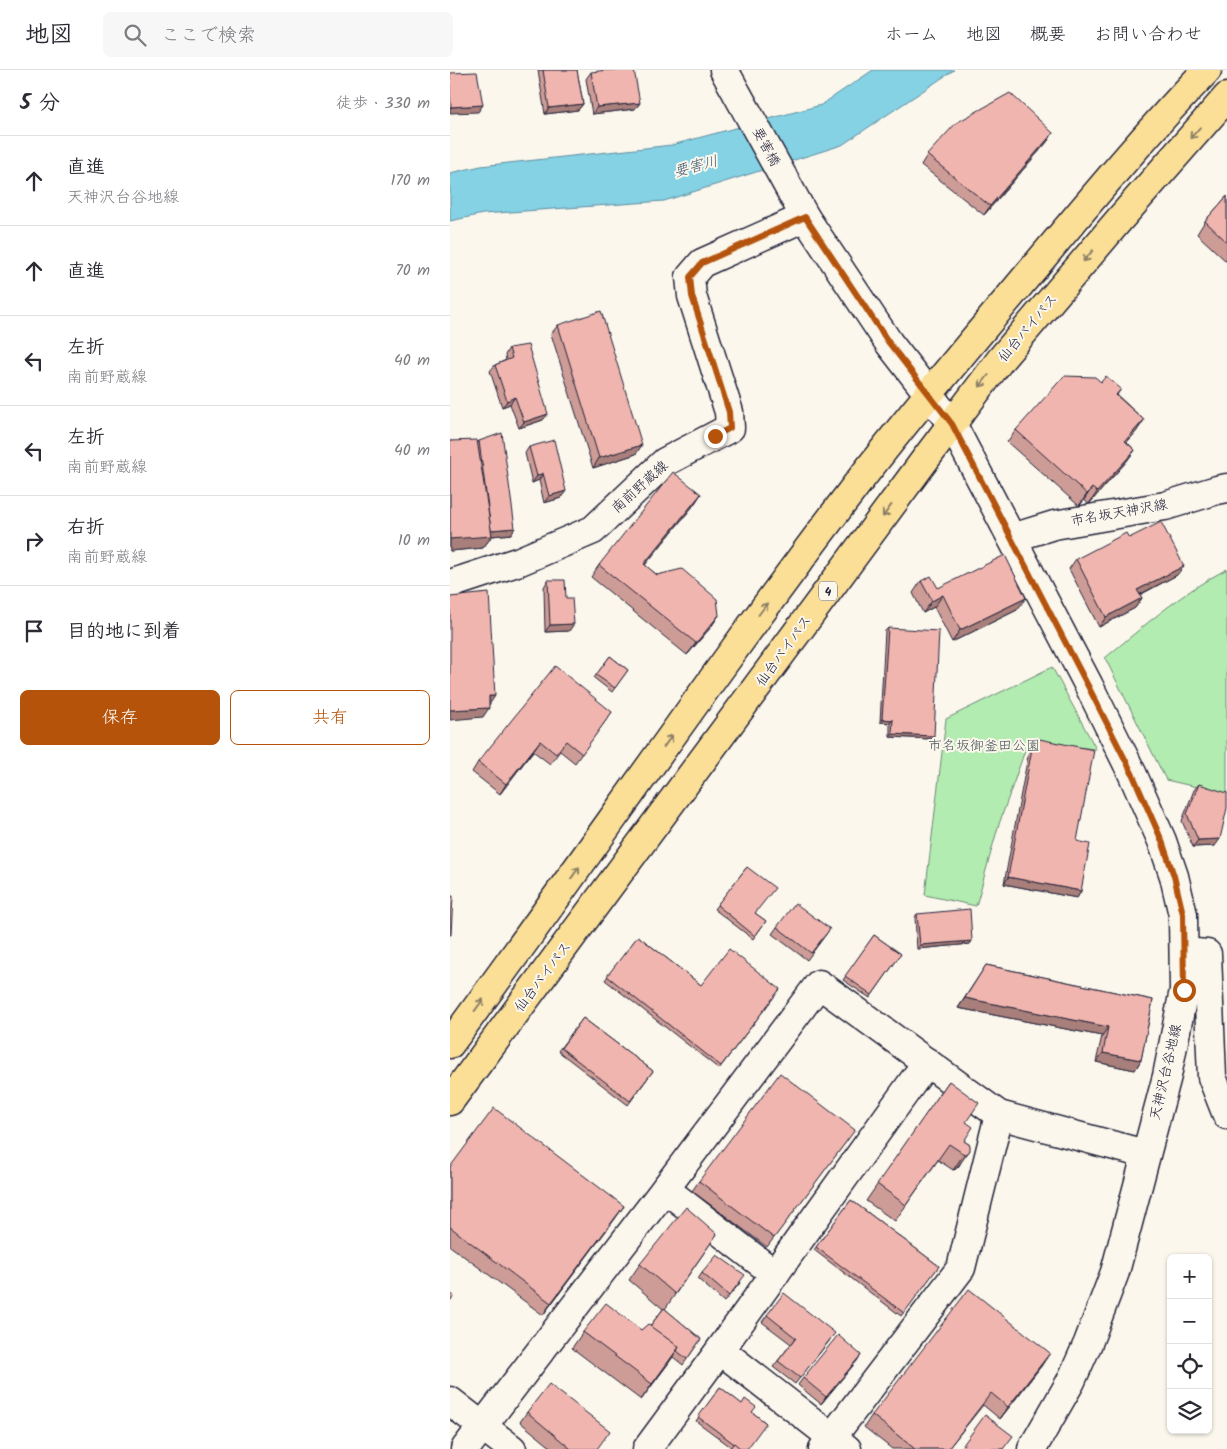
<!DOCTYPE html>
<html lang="ja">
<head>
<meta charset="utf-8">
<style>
  :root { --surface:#fff; --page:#f7f7f7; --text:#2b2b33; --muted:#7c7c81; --line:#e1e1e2; --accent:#b45309 }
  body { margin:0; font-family:Kalam,"Klee One",sans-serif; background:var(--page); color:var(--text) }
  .controls { position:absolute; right:15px; bottom:15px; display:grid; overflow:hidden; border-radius:8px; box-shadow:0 1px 4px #0004 }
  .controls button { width:45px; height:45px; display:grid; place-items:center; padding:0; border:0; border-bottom:1px solid var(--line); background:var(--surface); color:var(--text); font:25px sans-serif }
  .stop { position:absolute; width:15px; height:15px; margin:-11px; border:4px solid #b45309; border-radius:50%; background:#fff }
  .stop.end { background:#b45309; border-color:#fff; box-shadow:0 1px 5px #0008 }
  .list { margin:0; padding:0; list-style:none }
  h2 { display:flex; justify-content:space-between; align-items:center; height:65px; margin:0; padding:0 20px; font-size:21px }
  h2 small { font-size:16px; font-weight:400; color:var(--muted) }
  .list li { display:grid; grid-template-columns:32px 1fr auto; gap:15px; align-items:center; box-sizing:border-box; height:90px; padding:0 20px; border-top:1px solid var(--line) }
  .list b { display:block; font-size:19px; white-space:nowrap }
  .list p { margin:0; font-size:16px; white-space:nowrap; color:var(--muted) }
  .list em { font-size:16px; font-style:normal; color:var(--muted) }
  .actions { display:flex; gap:10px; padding:15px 20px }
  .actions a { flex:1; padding:11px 0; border:1px solid var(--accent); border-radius:8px; text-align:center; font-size:18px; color:var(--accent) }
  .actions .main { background:var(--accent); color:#fff }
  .icon { flex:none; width:28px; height:28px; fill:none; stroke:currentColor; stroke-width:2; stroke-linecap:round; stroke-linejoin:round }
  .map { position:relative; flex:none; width:777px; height:1379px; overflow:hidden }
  header { display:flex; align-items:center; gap:30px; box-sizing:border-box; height:70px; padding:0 25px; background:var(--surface); border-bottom:1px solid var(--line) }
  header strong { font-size:24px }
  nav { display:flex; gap:28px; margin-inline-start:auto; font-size:18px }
  .search { width:350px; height:45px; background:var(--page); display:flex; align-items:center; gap:12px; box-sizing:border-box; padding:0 18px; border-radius:8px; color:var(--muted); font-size:19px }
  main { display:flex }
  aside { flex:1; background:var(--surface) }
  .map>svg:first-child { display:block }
  .green { fill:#b2ecb0; stroke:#6a8776 }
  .water { fill:#85d2e4; stroke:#5d8ca0 }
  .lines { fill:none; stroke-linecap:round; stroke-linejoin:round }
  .minor-casing { stroke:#22223b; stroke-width:31 }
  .highway-casing { stroke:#22223b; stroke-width:31 }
  .minor { stroke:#fbf7ec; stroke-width:28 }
  .highway { stroke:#fbdf96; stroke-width:28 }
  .wall { fill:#ce9c96; stroke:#22223b }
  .shaded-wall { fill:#a87f7a; stroke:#22223b }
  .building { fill:#f0b5ae; stroke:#22223b }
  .oneway { stroke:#8e8068 }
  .route { stroke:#b45309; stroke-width:6 }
  .labels { text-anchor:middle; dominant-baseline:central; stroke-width:4; stroke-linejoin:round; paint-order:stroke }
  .shield { fill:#fbf7ec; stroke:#636270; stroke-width:1 }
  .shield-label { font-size:12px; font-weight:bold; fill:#22223b }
  .street-label { font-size:14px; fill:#22223b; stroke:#fbf7ec }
  .park-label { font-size:14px; fill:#465458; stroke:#fbf7ec }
  .water-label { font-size:15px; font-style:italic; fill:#40576e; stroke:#fbf7ec }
</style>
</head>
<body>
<header>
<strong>地図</strong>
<div class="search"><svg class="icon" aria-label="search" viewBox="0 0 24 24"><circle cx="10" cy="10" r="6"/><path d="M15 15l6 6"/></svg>ここで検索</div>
<nav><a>ホーム</a><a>地図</a><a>概要</a><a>お問い合わせ</a></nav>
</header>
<main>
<aside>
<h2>5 分<small>徒歩 · 330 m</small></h2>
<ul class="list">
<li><svg class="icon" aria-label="ahead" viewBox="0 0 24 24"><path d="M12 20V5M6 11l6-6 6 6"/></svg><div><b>直進</b><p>天神沢台谷地線</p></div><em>170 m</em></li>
<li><svg class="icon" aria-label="ahead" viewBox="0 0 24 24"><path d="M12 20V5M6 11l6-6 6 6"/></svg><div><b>直進</b></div><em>70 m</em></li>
<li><svg class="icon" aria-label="left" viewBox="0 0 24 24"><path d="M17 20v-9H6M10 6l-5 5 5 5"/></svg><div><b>左折</b><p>南前野蔵線</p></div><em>40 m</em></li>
<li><svg class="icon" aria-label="left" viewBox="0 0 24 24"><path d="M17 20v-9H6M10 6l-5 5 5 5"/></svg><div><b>左折</b><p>南前野蔵線</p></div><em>40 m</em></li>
<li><svg class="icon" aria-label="right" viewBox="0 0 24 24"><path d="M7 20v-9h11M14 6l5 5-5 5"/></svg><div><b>右折</b><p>南前野蔵線</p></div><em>10 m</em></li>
<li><svg class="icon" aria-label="arrive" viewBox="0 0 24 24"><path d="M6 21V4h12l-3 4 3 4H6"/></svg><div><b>目的地に到着</b></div></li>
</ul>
<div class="actions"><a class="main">保存</a><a>共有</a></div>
</aside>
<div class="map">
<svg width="777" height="1379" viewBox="0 0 777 1379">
  <rect width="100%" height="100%" fill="#fbf7ec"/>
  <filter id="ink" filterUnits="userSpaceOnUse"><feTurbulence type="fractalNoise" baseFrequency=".02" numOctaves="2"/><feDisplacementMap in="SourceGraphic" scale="10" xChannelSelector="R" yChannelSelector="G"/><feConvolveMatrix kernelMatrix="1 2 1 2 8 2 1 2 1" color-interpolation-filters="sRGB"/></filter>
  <g filter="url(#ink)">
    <g class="green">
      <path d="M777,499v225l-61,-14 -61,-122c39,-32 77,-66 122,-89z"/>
      <path d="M602,597l44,82 -68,-7 -30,85 -22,79 -51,-11 21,-176z"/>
    </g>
    <path class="water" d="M423,0h81l-112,75 -178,56 -181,13 -33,7v-48l31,-7 191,-21 149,-40z"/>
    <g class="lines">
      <defs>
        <g id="minor">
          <path d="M274,0l81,147 84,126 63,81 137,262 43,87 30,68 12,35 9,39 1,75 -17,86 -52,196 -27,71 -17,38 -39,68"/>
          <path d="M562,468l42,-13 111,-19 52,-16 10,-2"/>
          <path d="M0,514l70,-23 73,-31 72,-68 65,-34 -1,-16 -37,-116 -2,-19 12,-14 103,-46"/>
          <path d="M734,882l23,2 5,123 15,38"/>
          <path d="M215,1119l110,85"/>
          <path d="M270,1280l127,99"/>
          <path d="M0,1331l62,48"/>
          <path d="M15,1379l200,-260 154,-205 180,131 146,39"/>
          <path d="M197,1379l73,-99 207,-288"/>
          <path d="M373,1379l138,-181 38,-153"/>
        </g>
        <g id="highway">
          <path d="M0,974c135,-183 263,-371 401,-552 56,-74 117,-145 176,-216 59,-70 117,-141 180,-206"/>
          <path d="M0,1031l477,-644 74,-98 118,-139 108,-123"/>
        </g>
      </defs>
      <use href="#minor" class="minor-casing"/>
      <use href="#highway" class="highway-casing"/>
      <use href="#minor" class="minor"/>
      <use href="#highway" class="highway"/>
    </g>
    <g class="wall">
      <path d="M88,0h39l6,34 -5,6 -33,4z"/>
      <path d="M141,2l49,31 -5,6 -43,5 -6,-35z"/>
      <path d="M603,63l-6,9 -63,73 -63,-50 6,-10z"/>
      <path d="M777,126v66l-30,-28 8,-13z"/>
      <path d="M108,255l78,129 -43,14 -42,-134z"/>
      <path d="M59,278l34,72 -24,8 -9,-24 -8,3 -12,-36 5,-6 11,-5 -1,-5z"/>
      <path d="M651,312l20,7 -4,6 27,25 -8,12 -9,10 8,8 -9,12 -37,42 -5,-4 -5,6 -72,-64 9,-12z"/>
      <path d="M0,371l27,3 2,-3 32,93 -19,2 -9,12 -33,3z"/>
      <path d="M79,377l32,51 -17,5 -5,-23 -7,3 -7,-30z"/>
      <path d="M251,424l-8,12 -48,59 12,10 62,40 -8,12 -24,28 -96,-78 8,-12z"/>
      <path d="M679,468l48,37 -37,20 2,3 -7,10 -36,19 -30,-58 7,-10z"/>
      <path d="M98,510l18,18 3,33 -24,1 -1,-45z"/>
      <path d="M471,511l17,7 79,22 -65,32 -18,-35 -11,6 -10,-20z"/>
      <path d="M438,558l43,111 -41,-2v-14l-10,-1 5,-91z"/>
      <path d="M160,586l18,14 -16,22 -18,-14z"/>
      <path d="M162,642l-37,51 -15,-12 -10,13 -17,-13 -33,43 -28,-22 6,-10z"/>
      <path d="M584,668l43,103 4,50 -4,7 -73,-14 26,-139z"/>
      <path d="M749,714l16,62 -22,1 -11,-26 12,-31z"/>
      <path d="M297,797l8,46 11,8 -13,18 -39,-30z"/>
      <path d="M467,844l55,27 -2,3 -53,5 -2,-32z"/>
      <path d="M327,857l53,2 -23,31 -35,-26z"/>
      <path d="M424,865l27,19 -31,44 -27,-18z"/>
      <path d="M188,866l63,49 79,4 -61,80 -114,-89z"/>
      <path d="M536,895l167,35 -12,60 -6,10 -39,-8 6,-26 -144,-28z"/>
      <path d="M133,948l70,53 -25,34 -70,-54z"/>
      <path d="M499,1011l17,41 -2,19 6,4 -11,21 -3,3 -3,1 -15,-10 -43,61 -29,-20z"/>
      <path d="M398,1069l-81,108 -75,-56 7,-10z"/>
      <path d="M0,1097l174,39 -81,109 -93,-69z"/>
      <path d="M401,1130l88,66 -38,50 -87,-66z"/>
      <path d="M267,1164l-52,75 36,30 -18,26 -10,-8 -32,43 -69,-52 11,-16 58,-2 9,-4 13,-17 -34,-29 11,-16z"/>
      <path d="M252,1203l39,9 -17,20 -26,-23z"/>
      <path d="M317,1245l63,25 -35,44 -22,-17 18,-23 -29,-22z"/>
      <path d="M411,1285l-40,49 -23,-19 5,-7z"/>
      <path d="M592,1295l-42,54 -17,-14 -35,44h-56l-28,-22 8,-12z"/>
      <path d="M270,1317l46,36 -35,24 -35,-26z"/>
      <path d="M77,1342l71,37h-45l-33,-27z"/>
    </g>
    <g class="shaded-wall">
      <path d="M190,33l-5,6 -43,5 5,-7z"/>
      <path d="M133,34l-5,6 -33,4 4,-6z"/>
      <path d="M33,35l-5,7 -28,1v-5l1,-1z"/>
      <path d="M603,63l-6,9 -63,73 6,-9z"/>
      <path d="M65,327l-5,7 -8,3 5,-6z"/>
      <path d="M98,344l-5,6 -24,8 5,-6z"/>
      <path d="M694,350l-8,12 -19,21 8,-12z"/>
      <path d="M192,375l-6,9 -43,14 6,-10z"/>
      <path d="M685,380l-9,12 -37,42 8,-12z"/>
      <path d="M93,403l-4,7 -7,3 5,-7z"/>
      <path d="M642,418l-8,12 -5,6 8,-12z"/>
      <path d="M116,421l-5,7 -17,5 5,-7z"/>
      <path d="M251,424l-8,12 -57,70 8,-12z"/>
      <path d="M65,458l-4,6 -19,2 -9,12 -33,3v-12l41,-9z"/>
      <path d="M734,496l-7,9 -46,24 6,-9z"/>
      <path d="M493,525l-9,12 -11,6 9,-12z"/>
      <path d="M576,528l-9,12 -65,32 8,-12z"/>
      <path d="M692,528l-7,10 -36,19 7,-10z"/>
      <path d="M269,545l-8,12 -24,28 9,-12z"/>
      <path d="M124,554l-5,7 -24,1 5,-7z"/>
      <path d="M39,626h6l-6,9z"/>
      <path d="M39,638l-6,9 -33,3v-10z"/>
      <path d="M432,649l11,1 -3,3 -10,-1z"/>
      <path d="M442,664l42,2 -3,3 -41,-2z"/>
      <path d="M90,671l-7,10 -33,43 6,-10z"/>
      <path d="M770,769l-5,7 -22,1 5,-7z"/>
      <path d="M558,807l73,14 -4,7 -73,-14z"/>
      <path d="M522,871l-2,3 -53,5 3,-4z"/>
      <path d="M515,928l143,29 -6,9 -144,-28z"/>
      <path d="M653,983l38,7 -6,10 -39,-8z"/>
      <path d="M520,1080l-14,19 -3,1 11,-16z"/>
      <path d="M174,1136l-9,13 -72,96 8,-12z"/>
      <path d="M229,1277l-11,17 -27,36 11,-16z"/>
      <path d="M600,1283l-8,12 -42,54 8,-12z"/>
      <path d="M411,1285l-4,6 -36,43 5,-7z"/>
    </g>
    <g class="building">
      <path d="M93,0h34l6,34 -34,4z"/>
      <path d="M157,0h27l6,33 -43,4 -6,-35z"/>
      <path d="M27,2l6,33 -32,2 -1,-13v-21z"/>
      <path d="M560,23l43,40 -63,73 -63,-51 29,-32z"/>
      <path d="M777,126v46l-22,-21z"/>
      <path d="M151,241l41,134 -43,13 -41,-133z"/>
      <path d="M78,275l20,69 -24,8 -9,-25 -8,4 -12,-36 17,-7 -3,-10z"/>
      <path d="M614,306l31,1 6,5 5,-6 15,13 -5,6 28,25 -19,21 10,9 -38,42 -5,-4 -5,6 -71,-64z"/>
      <path d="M52,363l13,95 -24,2 -12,-89z"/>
      <path d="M27,370l15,96 -42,3v-98z"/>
      <path d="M104,370l12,51 -17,5 -6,-23 -6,3 -8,-29z"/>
      <path d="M223,402l28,22 -57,70 13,11 25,-6 35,30 2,16 -23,28 -97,-78z"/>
      <path d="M711,452l23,44 -47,24 5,8 -36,19 -30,-58 50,-26 3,5z"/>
      <path d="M555,485l21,43 -66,32 -17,-35 -11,6 -11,-20 10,-5 7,12z"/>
      <path d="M98,510h17l1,18h6l2,26 -24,1z"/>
      <path d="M39,523l6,103h-6v12l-39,2v-113z"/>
      <path d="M438,558l51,3 -5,105 -42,-2 1,-14 -11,-1z"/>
      <path d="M160,586l18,14 -13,18 -19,-13z"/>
      <path d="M105,596l57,46 -30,42 -16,-13 -10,13 -16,-13 -34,43 -28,-22z"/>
      <path d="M584,668l60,12 -17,91 13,3 -9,47 -73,-14z"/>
      <path d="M749,714l28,9v15l-7,31 -22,1 -11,-26z"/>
      <path d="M297,797l28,21 -20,25 11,8 -11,15 -38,-31z"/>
      <path d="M0,826h3l-2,39h-1z"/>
      <path d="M345,833l35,26 -19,24 -34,-26z"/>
      <path d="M520,839l2,32 -52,4 -3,-31z"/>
      <path d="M424,865l27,19 -29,41 -27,-19z"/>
      <path d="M188,866l63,49 28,-36 51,40 -59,77 -114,-90z"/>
      <path d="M536,895l167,35 -12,60 -38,-7 5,-26 -143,-29z"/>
      <path d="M133,948l70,53 -23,30 -69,-53z"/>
      <path d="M330,1003l75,57 -81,108 -75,-57z"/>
      <path d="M499,1011l30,22 -13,19 7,5 -9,14 6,4v5l-2,3 -4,1 -15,-10 -43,61 -29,-21z"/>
      <path d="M44,1038l130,98 -73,97 -101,-76v-60z"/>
      <path d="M401,1130l88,66 -35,47 -88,-66z"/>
      <path d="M236,1137l31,27 -42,60 -35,-30z"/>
      <path d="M267,1185l28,20 -16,21 -27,-23z"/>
      <path d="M519,1219l81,64 -42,54 -17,-14 -43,56h-33l-43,-34z"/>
      <path d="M0,1223l4,3 -4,5z"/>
      <path d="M334,1223l51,40 -35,45 -22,-17 18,-23 -29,-23z"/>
      <path d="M156,1233l35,27 7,-6 31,23 -27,37 -69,-52z"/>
      <path d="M214,1238l37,31 -14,20 -10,-8 2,-4 -29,-21z"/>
      <path d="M388,1265l23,20 -35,42 -23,-19z"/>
      <path d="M99,1314l61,47 -13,18h-26l-44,-37z"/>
      <path d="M270,1317l22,17 3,-5 11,8 -4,5 14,11 -19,26h-6l-43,-32z"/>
      <path d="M535,1345l28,21 -10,13h-43z"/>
      <path d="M284,1373l7,6h-12z"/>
    </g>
    <defs><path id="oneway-shaft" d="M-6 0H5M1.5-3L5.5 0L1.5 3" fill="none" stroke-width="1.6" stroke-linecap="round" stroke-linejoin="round" transform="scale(1.25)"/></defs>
    <g class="oneway">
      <use href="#oneway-shaft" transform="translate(745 63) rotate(131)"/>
      <use href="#oneway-shaft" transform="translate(638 186) rotate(130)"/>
      <use href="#oneway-shaft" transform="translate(534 311) rotate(127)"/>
      <use href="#oneway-shaft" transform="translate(437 441) rotate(126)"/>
      <use href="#oneway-shaft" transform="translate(313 539) rotate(-53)"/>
      <use href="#oneway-shaft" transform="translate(218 671) rotate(-54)"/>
      <use href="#oneway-shaft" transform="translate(125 803) rotate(-55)"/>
      <use href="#oneway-shaft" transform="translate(29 935) rotate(-54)"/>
    </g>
  </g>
  <g class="lines" filter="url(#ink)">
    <path class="route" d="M265,366l15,-8 -1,-16 -37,-116 -2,-19 12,-14 103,-46 84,126 63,81 136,262 44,87 30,68 12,35 9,38 1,76"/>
  </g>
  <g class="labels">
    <rect class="shield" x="369" y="511.5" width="18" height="19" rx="4"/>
    <g class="shield-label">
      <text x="378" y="521">4</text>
    </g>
    <g class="street-label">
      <text transform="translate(316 77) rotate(62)">要害橋</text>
      <text transform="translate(578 258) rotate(-50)">仙台バイパス</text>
      <text transform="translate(190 417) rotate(-42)">南前野蔵線</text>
      <text transform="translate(669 443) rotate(-10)">市名坂天神沢線</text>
      <text transform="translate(334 581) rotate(-54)">仙台バイパス</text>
      <text transform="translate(93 907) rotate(-53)">仙台バイパス</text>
      <text transform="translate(716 1002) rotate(-77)">天神沢台谷地線</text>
    </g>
    <g class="park-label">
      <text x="534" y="676">市名坂御釜田公園</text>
    </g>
    <g class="water-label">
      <text transform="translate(246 97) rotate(-15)">要害川</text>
    </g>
  </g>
</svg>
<div class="controls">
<button>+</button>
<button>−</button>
<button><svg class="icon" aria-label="locate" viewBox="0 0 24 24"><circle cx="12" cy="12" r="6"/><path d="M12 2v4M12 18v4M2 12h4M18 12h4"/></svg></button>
<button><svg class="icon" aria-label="layers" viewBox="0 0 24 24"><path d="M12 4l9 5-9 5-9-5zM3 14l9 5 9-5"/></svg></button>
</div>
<div class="stop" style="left:734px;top:920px"></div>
<div class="stop end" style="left:265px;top:366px"></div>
</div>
</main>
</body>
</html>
